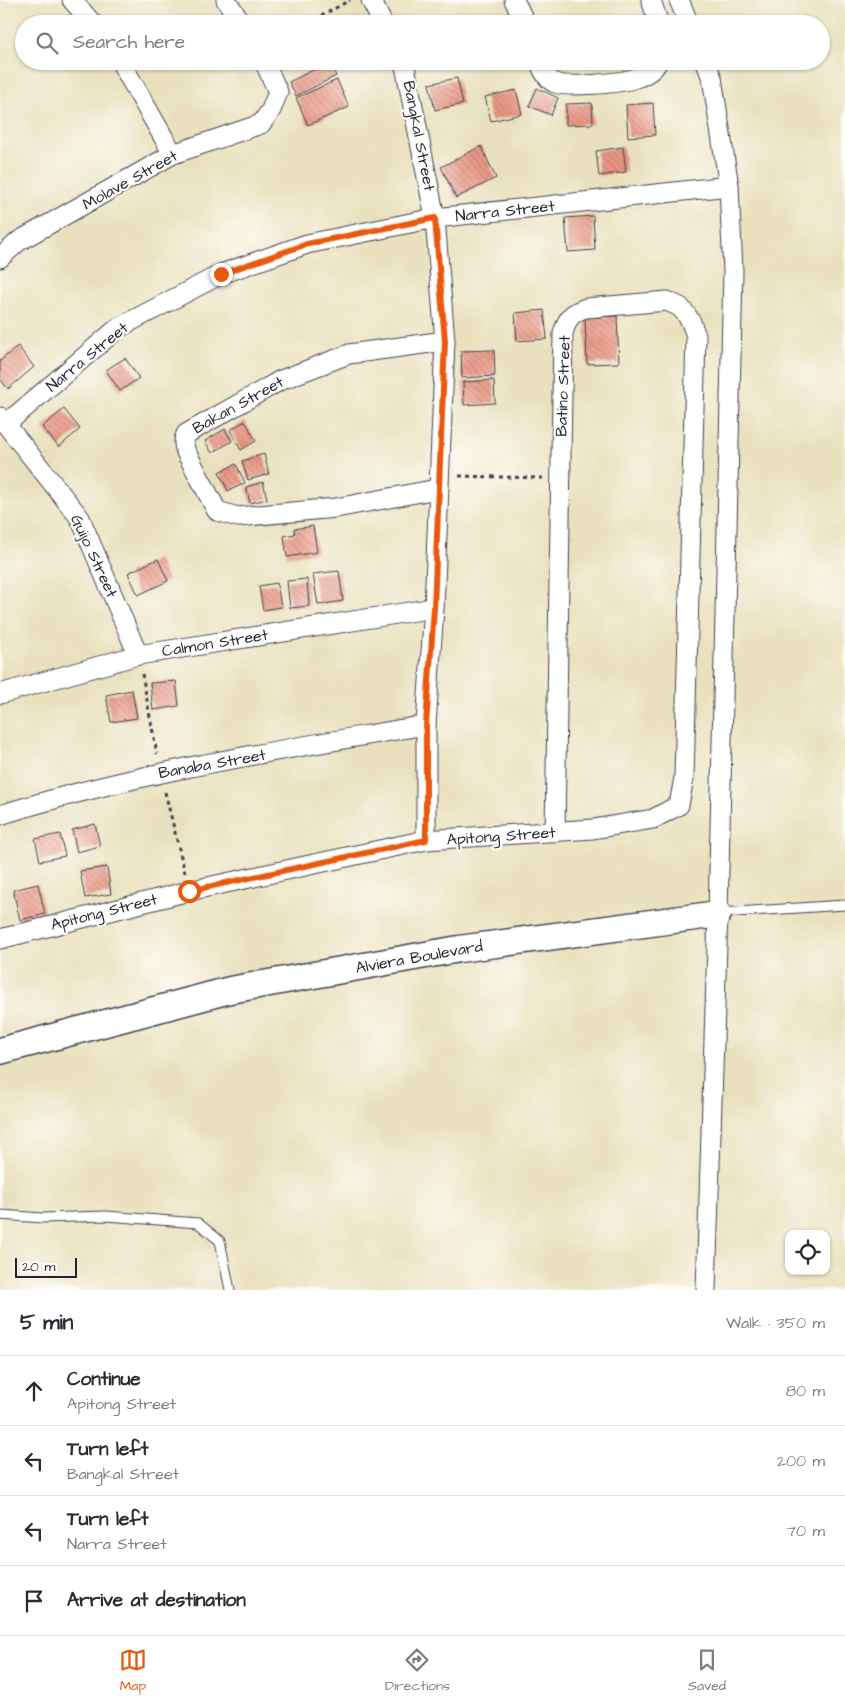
<!DOCTYPE html>
<html lang="en">
<head>
<meta charset="utf-8">
<style>
  :root { --surface:#fff; --page:#f2f2f3; --text:#2b2b33; --muted:#7c7c81; --line:#e1e1e2; --accent:#ea580c }
  body { margin:0; font-family:"Architects Daughter",sans-serif; background:var(--page); color:var(--text) }
  .controls { position:absolute; right:15px; bottom:15px; display:grid; overflow:hidden; border-radius:10px; box-shadow:0 1px 4px #0004 }
  .controls button { width:45px; height:45px; display:grid; place-items:center; padding:0; border:0; border-bottom:1px solid var(--line); background:var(--surface); color:var(--text); font:25px sans-serif }
  .scale { position:absolute; left:15px; bottom:12px; width:62px; box-sizing:border-box; padding-left:5px; border:2px solid #22223b; border-top:0; font-size:14px; line-height:18px; white-space:nowrap; color:#22223b; -webkit-text-stroke:4px #fdfcf7; paint-order:stroke }
  .stop { position:absolute; width:15px; height:15px; margin:-11px; border:4px solid #ea580c; border-radius:50%; background:#fff }
  .stop.end { background:#ea580c; border-color:#fff; box-shadow:0 1px 5px #0008 }
  .list { margin:0; padding:0; list-style:none }
  h2 { display:flex; justify-content:space-between; align-items:center; height:65px; margin:0; padding:0 20px; font-size:21px }
  h2 small { font-size:16px; font-weight:400; color:var(--muted) }
  .list li { display:grid; grid-template-columns:32px 1fr auto; gap:15px; align-items:center; box-sizing:border-box; height:70px; padding:0 20px; border-top:1px solid var(--line) }
  .list b { display:block; font-size:19px; white-space:nowrap }
  .list p { margin:0; font-size:16px; white-space:nowrap; color:var(--muted) }
  .list em { font-size:16px; font-style:normal; color:var(--muted) }
  .icon { flex:none; width:28px; height:28px; fill:none; stroke:currentColor; stroke-width:2; stroke-linecap:round; stroke-linejoin:round }
  .map { position:relative; flex:none; width:845px; height:1290px; overflow:hidden }
  .search { position:absolute; background:var(--surface); box-shadow:0 1px 4px #0004; left:15px; right:15px; top:15px; height:55px; display:flex; align-items:center; gap:12px; box-sizing:border-box; padding:0 18px; border-radius:28px; color:var(--muted); font-size:19px }
  .sheet { height:345px; background:var(--surface) }
  nav { display:flex; justify-content:space-around; align-items:center; box-sizing:border-box; height:70px; border-top:1px solid var(--line); background:var(--surface); font-size:14px; color:var(--muted) }
  nav a { display:grid; justify-items:center; gap:2px }
  nav .on { color:var(--accent) }
  .map>svg:first-child { display:block }
  .building { fill:url(#building-back-hatch) }
  .lines { fill:none; stroke-linecap:round; stroke-linejoin:round }
  .lane-casing { stroke:#403f4e; stroke-width:11 }
  .street-casing { stroke:#403f4e; stroke-width:21 }
  .secondary-casing { stroke:#403f4e; stroke-width:29 }
  .path { stroke:#403f4e; stroke-width:3; stroke-dasharray:4 4; stroke-linecap:butt }
  .lane { stroke:#fff; stroke-width:9 }
  .street { stroke:#fff; stroke-width:19 }
  .secondary { stroke:#fff; stroke-width:26 }
  .route { stroke:#ea580c; stroke-width:6 }
  .labels { text-anchor:middle; dominant-baseline:central; stroke-width:4.5; stroke-linejoin:round; paint-order:stroke }
  .street-label { font-size:16px; fill:#22223b; stroke:#fdfcf7 }
</style>
</head>
<body>
<div class="map">
<svg width="845" height="1290" viewBox="0 0 845 1290">
  <defs>
    <pattern id="building-back-hatch" width="6" height="6" patternUnits="userSpaceOnUse" patternTransform="scale(1.25)"><rect width="6" height="6" fill="#ea9784"/><path d="M-1 5l2 2M0 0l6 6M5-1l2 2" fill="none" stroke="#bd7b6d"/></pattern>
  </defs>
  <rect width="100%" height="100%" fill="#fdfcf7"/>
  <filter id="ink" filterUnits="userSpaceOnUse"><feTurbulence type="fractalNoise" baseFrequency=".02" numOctaves="2"/><feDisplacementMap in="SourceGraphic" scale="10" xChannelSelector="R" yChannelSelector="G"/><feConvolveMatrix kernelMatrix="1 2 1 2 8 2 1 2 1" color-interpolation-filters="sRGB"/></filter>
  <filter id="wash" filterUnits="userSpaceOnUse"><feTurbulence type="fractalNoise" baseFrequency=".0096" numOctaves="4" result="noise"/><feDisplacementMap in="SourceGraphic" scale="20" xChannelSelector="R" yChannelSelector="G"/><feGaussianBlur stdDeviation="1.12" result="paint"/><feColorMatrix in="noise" values="0 0 0 0 0 0 0 0 0 0 0 0 0 0 0 0 0 1.4 0 .05"/><feComposite in="paint" operator="in"/></filter>
  <g filter="url(#wash)">
    <rect width="100%" height="100%" fill="#e9e1bd"/>
    <g id="blocks">
      <g class="building">
        <path d="M329,62l7,14 -40,20 -7,-14z"/>
        <path d="M457,78l6,26 -28,6 -6,-26z"/>
        <path d="M337,80l12,27 -41,18 -12,-27z"/>
        <path d="M537,88l21,10 -7,17 -22,-9z"/>
        <path d="M516,90l6,24 -31,7 -6,-24z"/>
        <path d="M592,103l1,21 -27,1v-21z"/>
        <path d="M653,103l2,32 -27,2 -2,-32z"/>
        <path d="M481,146l15,32 -40,20 -15,-31z"/>
        <path d="M623,147l3,25 -27,4 -3,-25z"/>
        <path d="M593,216l2,34 -27,2 -3,-34z"/>
        <path d="M544,310l3,29 -30,2 -2,-28z"/>
        <path d="M617,316l2,47 -32,1 -2,-46z"/>
        <path d="M18,346l16,21 -26,22 -8,-10v-18z"/>
        <path d="M494,350l1,26 -33,2 -1,-27z"/>
        <path d="M125,358l14,20 -19,13 -14,-21z"/>
        <path d="M494,380l1,23 -31,2 -1,-23z"/>
        <path d="M64,409l16,20 -21,18 -17,-20z"/>
        <path d="M245,421l11,20 -15,9 -11,-20z"/>
        <path d="M225,429l7,12 -20,12 -7,-12z"/>
        <path d="M264,454l5,20 -21,6 -6,-19z"/>
        <path d="M236,464l9,19 -17,8 -9,-19z"/>
        <path d="M263,482l4,17 -17,4 -4,-16z"/>
        <path d="M313,526l4,26 -30,5 -3,-21 11,-2 -1,-5z"/>
        <path d="M158,559l10,22 -30,14 -10,-22z"/>
        <path d="M339,571l4,30 -25,4 -5,-31z"/>
        <path d="M307,579l2,27 -19,2 -3,-27z"/>
        <path d="M277,583l4,24 -18,3 -4,-24z"/>
        <path d="M176,681l3,25 -26,4 -3,-27z"/>
        <path d="M132,690l5,28 -26,4 -5,-27z"/>
        <path d="M95,824l5,22 -23,6 -5,-22z"/>
        <path d="M60,834l5,22 -25,5 -5,-22z"/>
        <path d="M107,867l4,27 -26,4 -5,-27z"/>
        <path d="M38,884l7,30 -25,6 -7,-30z"/>
      </g>
    </g>
  </g>
  <g filter="url(#ink)">
    <use href="#blocks" fill-opacity="0" stroke="#403f4e" stroke-width="1"/>
    <g class="lines">
      <defs>
        <g id="lane">
          <path d="M721,913l124,-8"/>
          <path d="M0,1215l43,3 63,-2 92,7 22,18 10,49"/>
        </g>
        <g id="street">
          <path d="M72,0l21,24"/>
          <path d="M226,0l16,24"/>
          <path d="M371,0l12,24"/>
          <path d="M514,0l12,24"/>
          <path d="M651,0l8,24"/>
          <path d="M679,0l10,24"/>
          <path d="M120,61l53,93"/>
          <path d="M402,61l3,5 30,152 10,123 -11,267 -8,117v115"/>
          <path d="M539,61c3,8 8,19 16,22 13,5 64,0 78,-4 10,-3 21,-8 25,-18"/>
          <path d="M705,61l7,17 17,108 4,85 -15,643 -12,376"/>
          <path d="M0,258l19,-17 154,-87 88,-30 10,-14 7,-18 -14,-31"/>
          <path d="M0,417l80,101 58,137"/>
          <path d="M6,424l112,-96 103,-54 86,-30 128,-26 294,-32"/>
          <path d="M437,489l-101,19 -98,9 -21,-6 -31,-59c-3,-7 -3,-12 0,-18l95,-54 68,-26 96,-13"/>
          <path d="M0,694l138,-39 296,-47"/>
          <path d="M0,815c139,-44 283,-65 426,-90"/>
          <path d="M0,939l189,-48 237,-51 167,-11 60,-10 26,-14 5,-27 12,-442 -5,-14 -5,-8 -6,-7 -13,-6 -81,7c-16,5 -18,10 -23,25l-8,499"/>
        </g>
        <path id="secondary" d="M0,1051l230,-61 229,-41 259,-35"/>
      </defs>
      <use href="#lane" class="lane-casing"/>
      <use href="#street" class="street-casing"/>
      <use href="#secondary" class="secondary-casing"/>
      <g class="path">
        <path d="M307,24l43,-24"/>
        <path d="M459,476l84,2"/>
        <path d="M142,674l15,80"/>
        <path d="M165,792l20,81"/>
      </g>
      <use href="#lane" class="lane"/>
      <use href="#street" class="street"/>
      <use href="#secondary" class="secondary"/>
    </g>
  </g>
  <g class="lines" filter="url(#ink)">
    <path class="route" d="M189,891l237,-51v-115l8,-117 11,-267 -10,-123 -128,26 -86,30"/>
  </g>
  <g class="labels">
    <g class="street-label">
      <text transform="translate(419 136) rotate(79)">Bangkal Street</text>
      <text transform="translate(130 180) rotate(-29)">Molave Street</text>
      <text transform="translate(505 211) rotate(-6)">Narra Street</text>
      <text transform="translate(87 357) rotate(-39)">Narra Street</text>
      <text transform="translate(563 386) rotate(-88)">Batino Street</text>
      <text transform="translate(238 405) rotate(-29)">Bakan Street</text>
      <text transform="translate(94 556) rotate(65)">Guijo Street</text>
      <text transform="translate(215 643) rotate(-9)">Calmon Street</text>
      <text transform="translate(212 764) rotate(-10)">Banaba Street</text>
      <text transform="translate(501 836) rotate(-4)">Apitong Street</text>
      <text transform="translate(104 912) rotate(-14)">Apitong Street</text>
      <text transform="translate(419 957) rotate(-10)">Alviera Boulevard</text>
    </g>
  </g>
</svg>
<div class="controls">
<button><svg class="icon" aria-label="locate" viewBox="0 0 24 24"><circle cx="12" cy="12" r="6"/><path d="M12 2v4M12 18v4M2 12h4M18 12h4"/></svg></button>
</div>
<div class="scale">20 m</div>
<div class="stop" style="left:189px;top:891px"></div>
<div class="stop end" style="left:221px;top:274px"></div>
<div class="search"><svg class="icon" aria-label="search" viewBox="0 0 24 24"><circle cx="10" cy="10" r="6"/><path d="M15 15l6 6"/></svg>Search here</div>
</div>
<section class="sheet">
<h2>5 min<small>Walk · 350 m</small></h2>
<ul class="list">
<li><svg class="icon" aria-label="ahead" viewBox="0 0 24 24"><path d="M12 20V5M6 11l6-6 6 6"/></svg><div><b>Continue</b><p>Apitong Street</p></div><em>80 m</em></li>
<li><svg class="icon" aria-label="left" viewBox="0 0 24 24"><path d="M17 20v-9H6M10 6l-5 5 5 5"/></svg><div><b>Turn left</b><p>Bangkal Street</p></div><em>200 m</em></li>
<li><svg class="icon" aria-label="left" viewBox="0 0 24 24"><path d="M17 20v-9H6M10 6l-5 5 5 5"/></svg><div><b>Turn left</b><p>Narra Street</p></div><em>70 m</em></li>
<li><svg class="icon" aria-label="arrive" viewBox="0 0 24 24"><path d="M6 21V4h12l-3 4 3 4H6"/></svg><div><b>Arrive at destination</b></div></li>
</ul>
</section>
<nav>
<a class="on"><svg class="icon" aria-label="map" viewBox="0 0 24 24"><path d="M3 6l6-2 6 2 6-2v14l-6 2-6-2-6 2zM9 4v14M15 6v14"/></svg>Map</a>
<a><svg class="icon" aria-label="directions" viewBox="0 0 24 24"><path d="M12 3l9 9-9 9-9-9zM9 14v-3h6M13 9l2 2-2 2"/></svg>Directions</a>
<a><svg class="icon" aria-label="saved" viewBox="0 0 24 24"><path d="M7 4h10v16l-5-4-5 4z"/></svg>Saved</a>
</nav>
</body>
</html>
